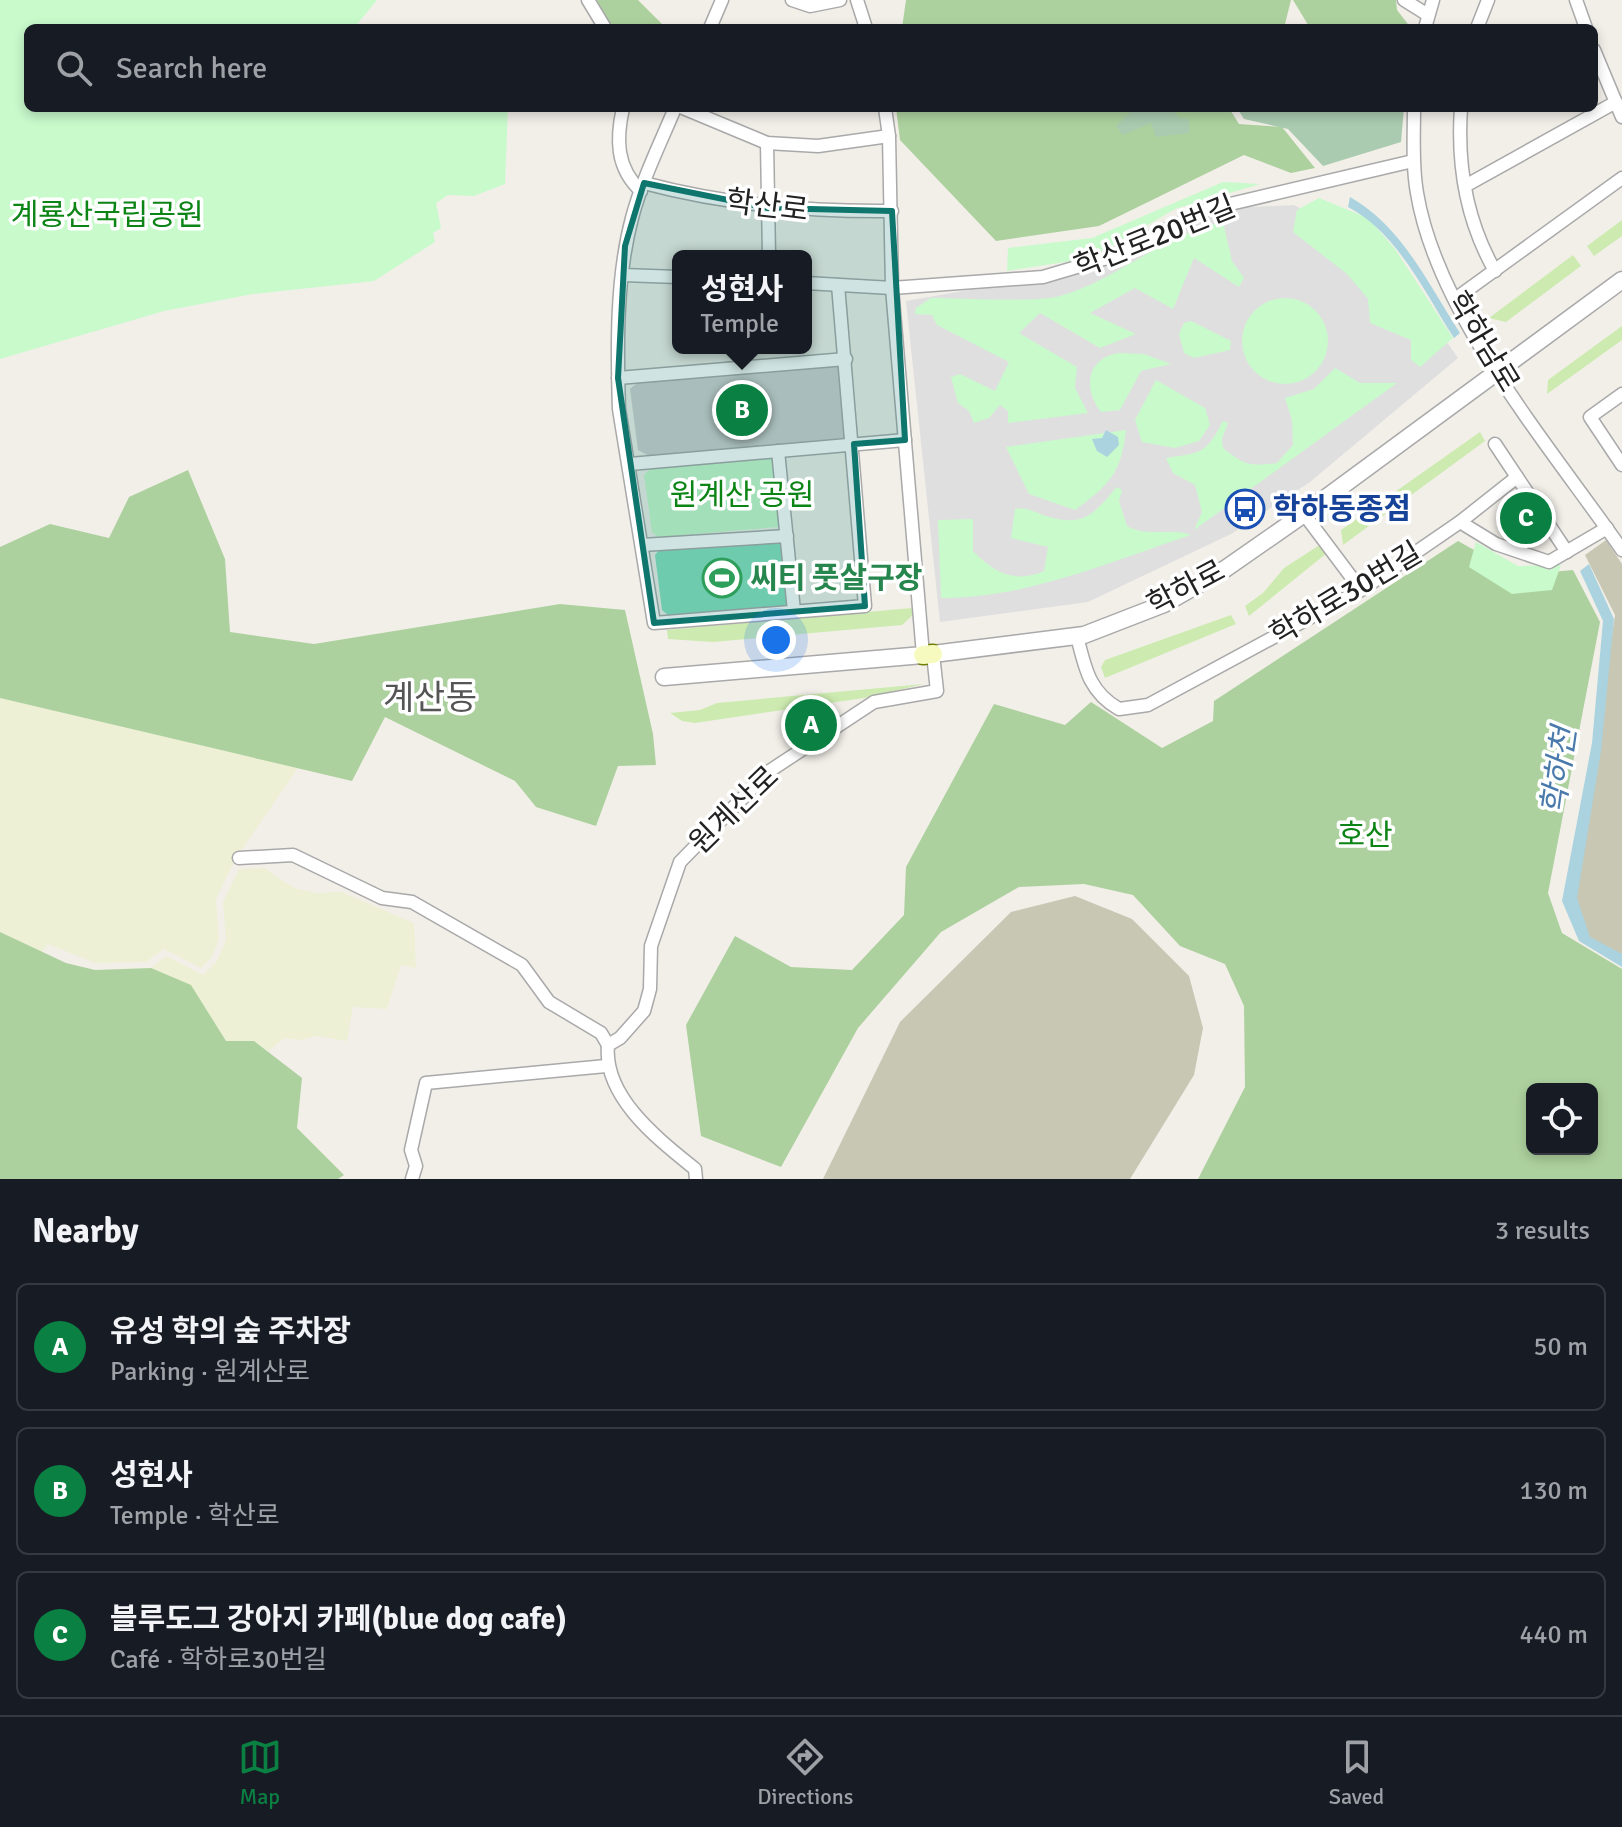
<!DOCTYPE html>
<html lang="en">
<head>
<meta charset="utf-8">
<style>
  :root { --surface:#171b24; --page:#242831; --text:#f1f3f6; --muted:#9ea1a6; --line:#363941; --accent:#0b8043 }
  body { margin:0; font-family:Signika,"Noto Sans KR",sans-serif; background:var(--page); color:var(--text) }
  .controls { position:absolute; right:24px; bottom:24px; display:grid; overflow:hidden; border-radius:12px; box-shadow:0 4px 12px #0003 }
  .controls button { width:72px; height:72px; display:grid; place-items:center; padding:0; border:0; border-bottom:2px solid var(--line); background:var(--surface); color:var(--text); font:40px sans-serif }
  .you { position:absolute; left:776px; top:640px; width:28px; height:28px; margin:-20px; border:6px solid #fff; border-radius:50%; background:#1a73e8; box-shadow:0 0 0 12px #1a73e833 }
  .badge { display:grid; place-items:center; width:52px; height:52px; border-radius:50%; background:var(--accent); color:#fff; font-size:26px; font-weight:700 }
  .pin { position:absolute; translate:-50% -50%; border:4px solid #fff; box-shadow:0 2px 8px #0006 }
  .popup { position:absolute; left:672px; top:250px; width:140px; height:104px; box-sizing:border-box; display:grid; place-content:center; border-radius:12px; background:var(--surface); filter:drop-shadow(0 2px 6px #0005); font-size:26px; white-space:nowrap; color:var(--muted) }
  .popup b { font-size:30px; color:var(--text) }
  .popup::after { content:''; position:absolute; left:50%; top:100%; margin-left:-16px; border:16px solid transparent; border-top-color:var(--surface) }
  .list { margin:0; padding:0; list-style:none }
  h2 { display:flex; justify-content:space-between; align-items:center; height:104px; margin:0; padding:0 32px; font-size:34px }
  h2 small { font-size:26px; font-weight:400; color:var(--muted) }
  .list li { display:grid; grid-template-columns:52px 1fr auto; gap:24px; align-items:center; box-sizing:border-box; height:128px; margin:0 16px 16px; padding:0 16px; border:2px solid var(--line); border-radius:12px }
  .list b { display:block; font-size:30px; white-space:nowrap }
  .list p { margin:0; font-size:26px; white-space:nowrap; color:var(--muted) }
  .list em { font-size:26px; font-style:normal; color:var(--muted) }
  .icon { flex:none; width:44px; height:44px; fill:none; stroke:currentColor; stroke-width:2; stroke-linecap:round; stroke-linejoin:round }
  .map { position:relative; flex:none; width:1622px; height:1179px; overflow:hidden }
  .search { position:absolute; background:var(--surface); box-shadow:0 4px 12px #0003; left:24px; right:24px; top:24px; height:88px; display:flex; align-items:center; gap:20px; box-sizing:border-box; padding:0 28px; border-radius:12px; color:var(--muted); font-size:30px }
  .sheet { height:536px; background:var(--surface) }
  nav { display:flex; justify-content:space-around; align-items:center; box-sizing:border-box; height:112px; border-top:2px solid var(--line); background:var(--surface); font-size:22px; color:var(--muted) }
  nav a { display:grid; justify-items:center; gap:4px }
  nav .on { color:var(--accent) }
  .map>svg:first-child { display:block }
  .residential { fill:#e0dfdf }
  .religious { fill:#d0d0d0 }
  .construction { fill:#c7c7b4 }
  .farmland { fill:#eef0d5 }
  .grass { fill:#cdebb0 }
  .forest { fill:#add19e; fill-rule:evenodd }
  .cemetery { fill:#aacbaf }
  .park { fill:#c8facc }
  .pitch { fill:#88e0be }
  .water { fill:#aad3df }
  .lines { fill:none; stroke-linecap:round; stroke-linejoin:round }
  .minor-casing { stroke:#a9a9a9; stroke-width:15 }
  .tertiary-casing { stroke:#a9a9a9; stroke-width:19 }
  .secondary-casing { stroke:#707d05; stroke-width:21 }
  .minor { stroke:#fff; stroke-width:12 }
  .tertiary { stroke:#fff; stroke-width:16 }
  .secondary { stroke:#f7fabf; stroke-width:18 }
  .marked { fill:#0f766e; fill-opacity:0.2; stroke:#0f766e; stroke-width:6; stroke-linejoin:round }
  .labels { text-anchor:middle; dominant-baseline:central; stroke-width:7; stroke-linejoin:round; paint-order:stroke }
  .street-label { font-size:30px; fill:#222; stroke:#fff }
  .park-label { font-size:30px; fill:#0c8416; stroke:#fff }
  .transit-label { font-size:30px; font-weight:bold; fill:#164399; stroke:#fff; text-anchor:start }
  .leisure-label { font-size:30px; font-weight:bold; fill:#27864d; stroke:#fff; text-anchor:start }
  .water-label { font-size:32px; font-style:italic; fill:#4a7aab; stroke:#fff }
  .quarter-label { font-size:34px; fill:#555; stroke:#fff }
</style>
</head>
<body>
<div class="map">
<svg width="1622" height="1179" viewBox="0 0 1622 1179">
  <rect width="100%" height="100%" fill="#f2efe9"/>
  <path class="residential" d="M1294,205l92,49 72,104 -148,124 -79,52 -143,68 -148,20 -34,-321 147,-26 156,-66z"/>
  <path class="religious" d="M839,365l7,73 -197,18 -11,-6 -8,-61 7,-6z"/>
  <g class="construction">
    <path d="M1606,540l16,24v392l-33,-16 -15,-41 41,-284 -30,-60z"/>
    <path d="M1075,896l57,23 57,57 14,52 -9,47 -64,104h-307l77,-157 111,-110z"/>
  </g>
  <g class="farmland">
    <path d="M0,698l298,70 -62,90 -20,41 3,40 -7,18 -11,11 -37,-19 -18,13 -51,1 -47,-19 -6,8 -42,-20z"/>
    <path d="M264,868l30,20 23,5 24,-1 73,31 2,45 -15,-3 -14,44 -34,-2 -6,34 -31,-5 -15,4 -17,-2 -15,13 -15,-10h-28l-35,-55 -40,-18 15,-12 37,19 14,-14 9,-21 -3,-38 16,-33z"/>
  </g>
  <g class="grass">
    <path d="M1622,220v16l-28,20 -7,-10z"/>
    <path d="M1573,255l8,11 -75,56 -17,-4z"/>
    <path d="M1622,326v14l-75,54 1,-14z"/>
    <path d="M1480,432l5,9 -142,104 -2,-15z"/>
    <path d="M1318,546l9,7 -78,63 -4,-10 18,-13 21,-25z"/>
    <path d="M911,608l3,6 -12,11 -189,17 -45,-3 -1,-9z"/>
    <path d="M1231,615l5,9 -131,54 -4,-11 4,-7z"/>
    <path d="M924,684l-60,14 -169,25 -13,-2 -12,-8 30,-3 17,-7z"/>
  </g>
  <g class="forest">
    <path d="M597,0h41l28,28h-54l-6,-4z"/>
    <path d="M906,0h385l-7,28h-382z"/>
    <path d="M1293,0h103l1,10 14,18h-101z"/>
    <path d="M896,108h333l10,16 43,3 33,41 -24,5 -47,-18 -145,71 -103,15 -96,-101z"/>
    <path d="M188,470l37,89 5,73 84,12 246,-40 65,6 28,124 3,31 -38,1 -22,60 -60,-19 -21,-26 -130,-64 -33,64 -352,-83v-151l50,-23 59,14 20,-41z"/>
    <path d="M1458,541l61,34 54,-5 27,52 -52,271 14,40 60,36v210h-424l47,-92 -1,-81 -19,-42 -45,-18 -47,-51 -49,-11 -65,3 -78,45 -83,96 -77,139 -80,-31 -15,-111 49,-89 56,31 61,3 52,-55 2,-48 88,-163 71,21 26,-23 71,46 51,-27 1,-20zM1532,1089h60v60h-60z"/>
    <path d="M0,932l66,31 29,7 56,-2 40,17 35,56h28l48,37 -5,50 47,47 -6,4h-338z"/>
  </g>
  <g class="cemetery">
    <path d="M1134,108h38l7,10 10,1v14l-33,4 -5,-14 -28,12 -7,-9z"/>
    <path d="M1237,108h167l-3,34 -78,24 -35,-37 -44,-10z"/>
  </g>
  <g class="park">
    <path d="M0,0h377l-23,28h-326v80h480l-3,76 -31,12 -26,-1 -12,8 5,25 -8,5 2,9 -61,39 -121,13 -89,17 -164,48z"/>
    <path d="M1223,182l37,2 -85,25 -84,49 -84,13 1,-23 84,-10z"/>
    <path d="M1319,198l49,20 27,31 58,89 -33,29 -9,-7v-20l-41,-17 -2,-24 -21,-25 -54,-42 4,-22z"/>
    <path d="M1223,222l9,39 12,17 -5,9 -45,-29 -21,51 -38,-21 -45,25 46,21 -36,14 -60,-35 -21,20 58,34 -2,21 13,25 -80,10v-12l-8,-6 -11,13 -15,5 -5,-12 -11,-8 -7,-26 9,-3 35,17 14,-29 -72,-37 -5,-10 -17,-1 1,-6 15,-10c30,0 104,5 129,-2 57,-16 104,-62 163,-74z"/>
    <circle cx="1285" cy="341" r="43"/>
    <path d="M1191,321l40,20 -1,9 -36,8 -10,-5 -5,-19 5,-11z"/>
    <path d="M1118,353l26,1 27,10 -30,7 -21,39 -19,2c-18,-23 -15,-53 17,-59z"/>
    <path d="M1335,368l25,15h37l-203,147 8,-18 -7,-27 -22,-12 -7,-15c35,-5 40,-4 57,-37l5,2 -6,16 1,9c23,18 26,18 54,15l16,-18 -1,-25 -7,-22 29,-9z"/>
    <path d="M1156,380l49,28 5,17 -11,16 -24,7 -33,-6 -7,-22z"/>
    <path d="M1126,430c-5,44 -17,55 -51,80l-46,-16 -23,-47z"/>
    <path d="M773,457l10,64 -5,6 -120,10 -6,-5 -8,-57 7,-7z"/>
    <path d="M1117,487l5,3 -3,11 8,25c21,12 42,1 64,9 -82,27 -163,63 -250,63l-3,-78 35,-1v32c20,21 42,33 71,20l4,-24 -37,-9 4,-29c14,-2 18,3 31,7 39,12 47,-2 71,-29z"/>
    <path d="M1476,542l42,24 43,-1 -9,25 -40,4 -43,-27z"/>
  </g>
  <path class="pitch" d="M780,540l4,4 5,56 -4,7 -117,8 -6,-5 -7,-55 5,-6z"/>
  <g class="water">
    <path d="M1350,197c52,29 78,87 110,136l-6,5c-29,-45 -57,-106 -106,-131z"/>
    <path d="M1106,430l12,7 1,8 -12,12 -10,-6 -5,-12 10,-1z"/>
    <path d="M1589,564l25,55 -13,132 -24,147 13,39 32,17v13l-43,-26 -17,-40 30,-158 11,-122 -23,-50z"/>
  </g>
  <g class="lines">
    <defs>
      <g id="minor">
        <path d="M588,0l17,28"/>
        <path d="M792,0l18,6 30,-6"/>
        <path d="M857,0l9,28"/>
        <path d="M1404,0l24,15"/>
        <path d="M1576,0l10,28"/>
        <path d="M710,28l12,-28"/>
        <path d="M1425,28l8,-28"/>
        <path d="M1477,28l11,-28"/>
        <path d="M1594,50l28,67"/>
        <path d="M623,108c-7,31 -7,60 18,83"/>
        <path d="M675,108c-15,36 -33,72 -43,110 -16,60 -15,129 -13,191l35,214 211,-17 -27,-321"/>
        <path d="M683,108l84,35 51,3 71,-10"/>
        <path d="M885,108l4,28 3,152 31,367"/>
        <path d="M1414,108c0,28 -2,57 3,85 20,122 135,256 205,357"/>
        <path d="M1461,108c-4,57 6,114 34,163"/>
        <path d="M767,143l2,113"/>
        <path d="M644,183c82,22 163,29 248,28"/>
        <path d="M1465,186l151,-84"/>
        <path d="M623,275l55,2"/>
        <path d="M806,283l86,5 151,-11 64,-19 102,-49 204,-48"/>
        <path d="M1455,299l167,-121"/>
        <path d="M618,378l228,-19"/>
        <path d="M1622,394l-32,23 32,48"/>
        <path d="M1495,444l72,108"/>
        <path d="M778,451l16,160"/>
        <path d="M630,464l275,-24"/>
        <path d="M1304,514l57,76"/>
        <path d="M1460,522l36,22 53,18 58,-34"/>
        <path d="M642,545l145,-9"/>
        <path d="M1077,636c8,32 12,56 42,73l29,-4 213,-115 99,-68 57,-45"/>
        <path d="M239,858l54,-3 89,43 30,4 110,63 27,37 52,31 7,12"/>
        <path d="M412,1179l4,-13 -5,-16 15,-67 180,-17"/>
        <path d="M696,1179l-1,-10c-37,-30 -92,-72 -87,-124l12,-7 24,-27 6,-22 1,-43 29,-84 88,-90 106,-70 63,-11 -4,-37"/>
      </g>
      <g id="tertiary">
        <path d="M933,654l151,-19 80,-31 61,-35 79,-55 318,-234"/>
        <path d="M664,677l259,-22"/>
      </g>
      <path id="secondary" d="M923,655l10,-1"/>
    </defs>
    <use href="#minor" class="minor-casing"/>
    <use href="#tertiary" class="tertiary-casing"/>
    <use href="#secondary" class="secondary-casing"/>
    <use href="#minor" class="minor"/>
    <use href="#tertiary" class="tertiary"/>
    <use href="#secondary" class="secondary"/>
  </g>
  <path class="marked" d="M644,183l124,25 124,3 13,229 -51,4 11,162 -211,17 -36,-245 7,-132z"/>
  <defs>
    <symbol id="bus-ring" viewBox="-11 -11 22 22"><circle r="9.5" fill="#fff" stroke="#1a4fb4" stroke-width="1.5"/><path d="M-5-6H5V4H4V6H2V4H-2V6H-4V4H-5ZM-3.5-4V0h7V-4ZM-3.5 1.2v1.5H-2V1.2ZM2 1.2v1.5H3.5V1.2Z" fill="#1a4fb4"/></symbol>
    <symbol id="stadium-ring" viewBox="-11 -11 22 22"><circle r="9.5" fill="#fff" stroke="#2e9e5b" stroke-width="1.5"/><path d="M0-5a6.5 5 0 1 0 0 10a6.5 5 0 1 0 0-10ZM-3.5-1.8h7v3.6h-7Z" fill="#2e9e5b"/></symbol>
  </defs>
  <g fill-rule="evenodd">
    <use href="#bus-ring" x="1223" y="487" width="44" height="44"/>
    <use href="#stadium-ring" x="700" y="556" width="44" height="44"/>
  </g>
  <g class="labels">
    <g class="street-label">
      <text transform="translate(767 206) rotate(7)">학산로</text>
      <text transform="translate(1155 237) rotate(-22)">학산로20번길</text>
      <text transform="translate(1483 342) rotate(59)">학하남로</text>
      <text transform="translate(1186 588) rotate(-28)">학하로</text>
      <text transform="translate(1346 594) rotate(-31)">학하로30번길</text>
      <text transform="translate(734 810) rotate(-44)">원계산로</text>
    </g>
    <g class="park-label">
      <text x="107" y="215">계룡산국립공원</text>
      <text x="742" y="495">원계산 공원</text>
      <text x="1365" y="835">호산</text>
    </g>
    <g class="transit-label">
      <text x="1273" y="509">학하동종점</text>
    </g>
    <g class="leisure-label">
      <text x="750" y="578">씨티 풋살구장</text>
    </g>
    <g class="water-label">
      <text transform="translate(1559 771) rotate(-82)">학하천</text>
    </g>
    <g class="quarter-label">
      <text x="430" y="698">계산동</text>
    </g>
  </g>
</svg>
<div class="controls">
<button><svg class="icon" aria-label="locate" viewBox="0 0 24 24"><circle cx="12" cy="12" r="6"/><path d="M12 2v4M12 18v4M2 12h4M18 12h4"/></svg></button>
</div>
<div class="you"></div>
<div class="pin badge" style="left:811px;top:725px">A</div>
<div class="pin badge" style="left:742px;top:410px">B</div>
<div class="popup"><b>성현사</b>Temple</div>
<div class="pin badge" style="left:1526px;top:518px">C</div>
<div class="search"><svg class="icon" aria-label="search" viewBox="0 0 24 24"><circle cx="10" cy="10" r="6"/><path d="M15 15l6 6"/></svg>Search here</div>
</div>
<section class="sheet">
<h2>Nearby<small>3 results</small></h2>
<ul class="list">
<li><span class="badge">A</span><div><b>유성 학의 숲 주차장</b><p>Parking · 원계산로</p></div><em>50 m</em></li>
<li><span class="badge">B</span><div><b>성현사</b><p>Temple · 학산로</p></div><em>130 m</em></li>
<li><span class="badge">C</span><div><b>블루도그 강아지 카페(blue dog cafe)</b><p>Café · 학하로30번길</p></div><em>440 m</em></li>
</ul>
</section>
<nav>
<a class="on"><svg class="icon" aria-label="map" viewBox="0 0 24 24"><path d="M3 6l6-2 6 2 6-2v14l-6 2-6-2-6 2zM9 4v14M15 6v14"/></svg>Map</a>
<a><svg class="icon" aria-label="directions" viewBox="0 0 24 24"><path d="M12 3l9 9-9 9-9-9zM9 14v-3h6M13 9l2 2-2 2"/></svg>Directions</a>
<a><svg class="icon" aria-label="saved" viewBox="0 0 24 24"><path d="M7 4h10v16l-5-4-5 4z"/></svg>Saved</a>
</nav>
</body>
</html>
